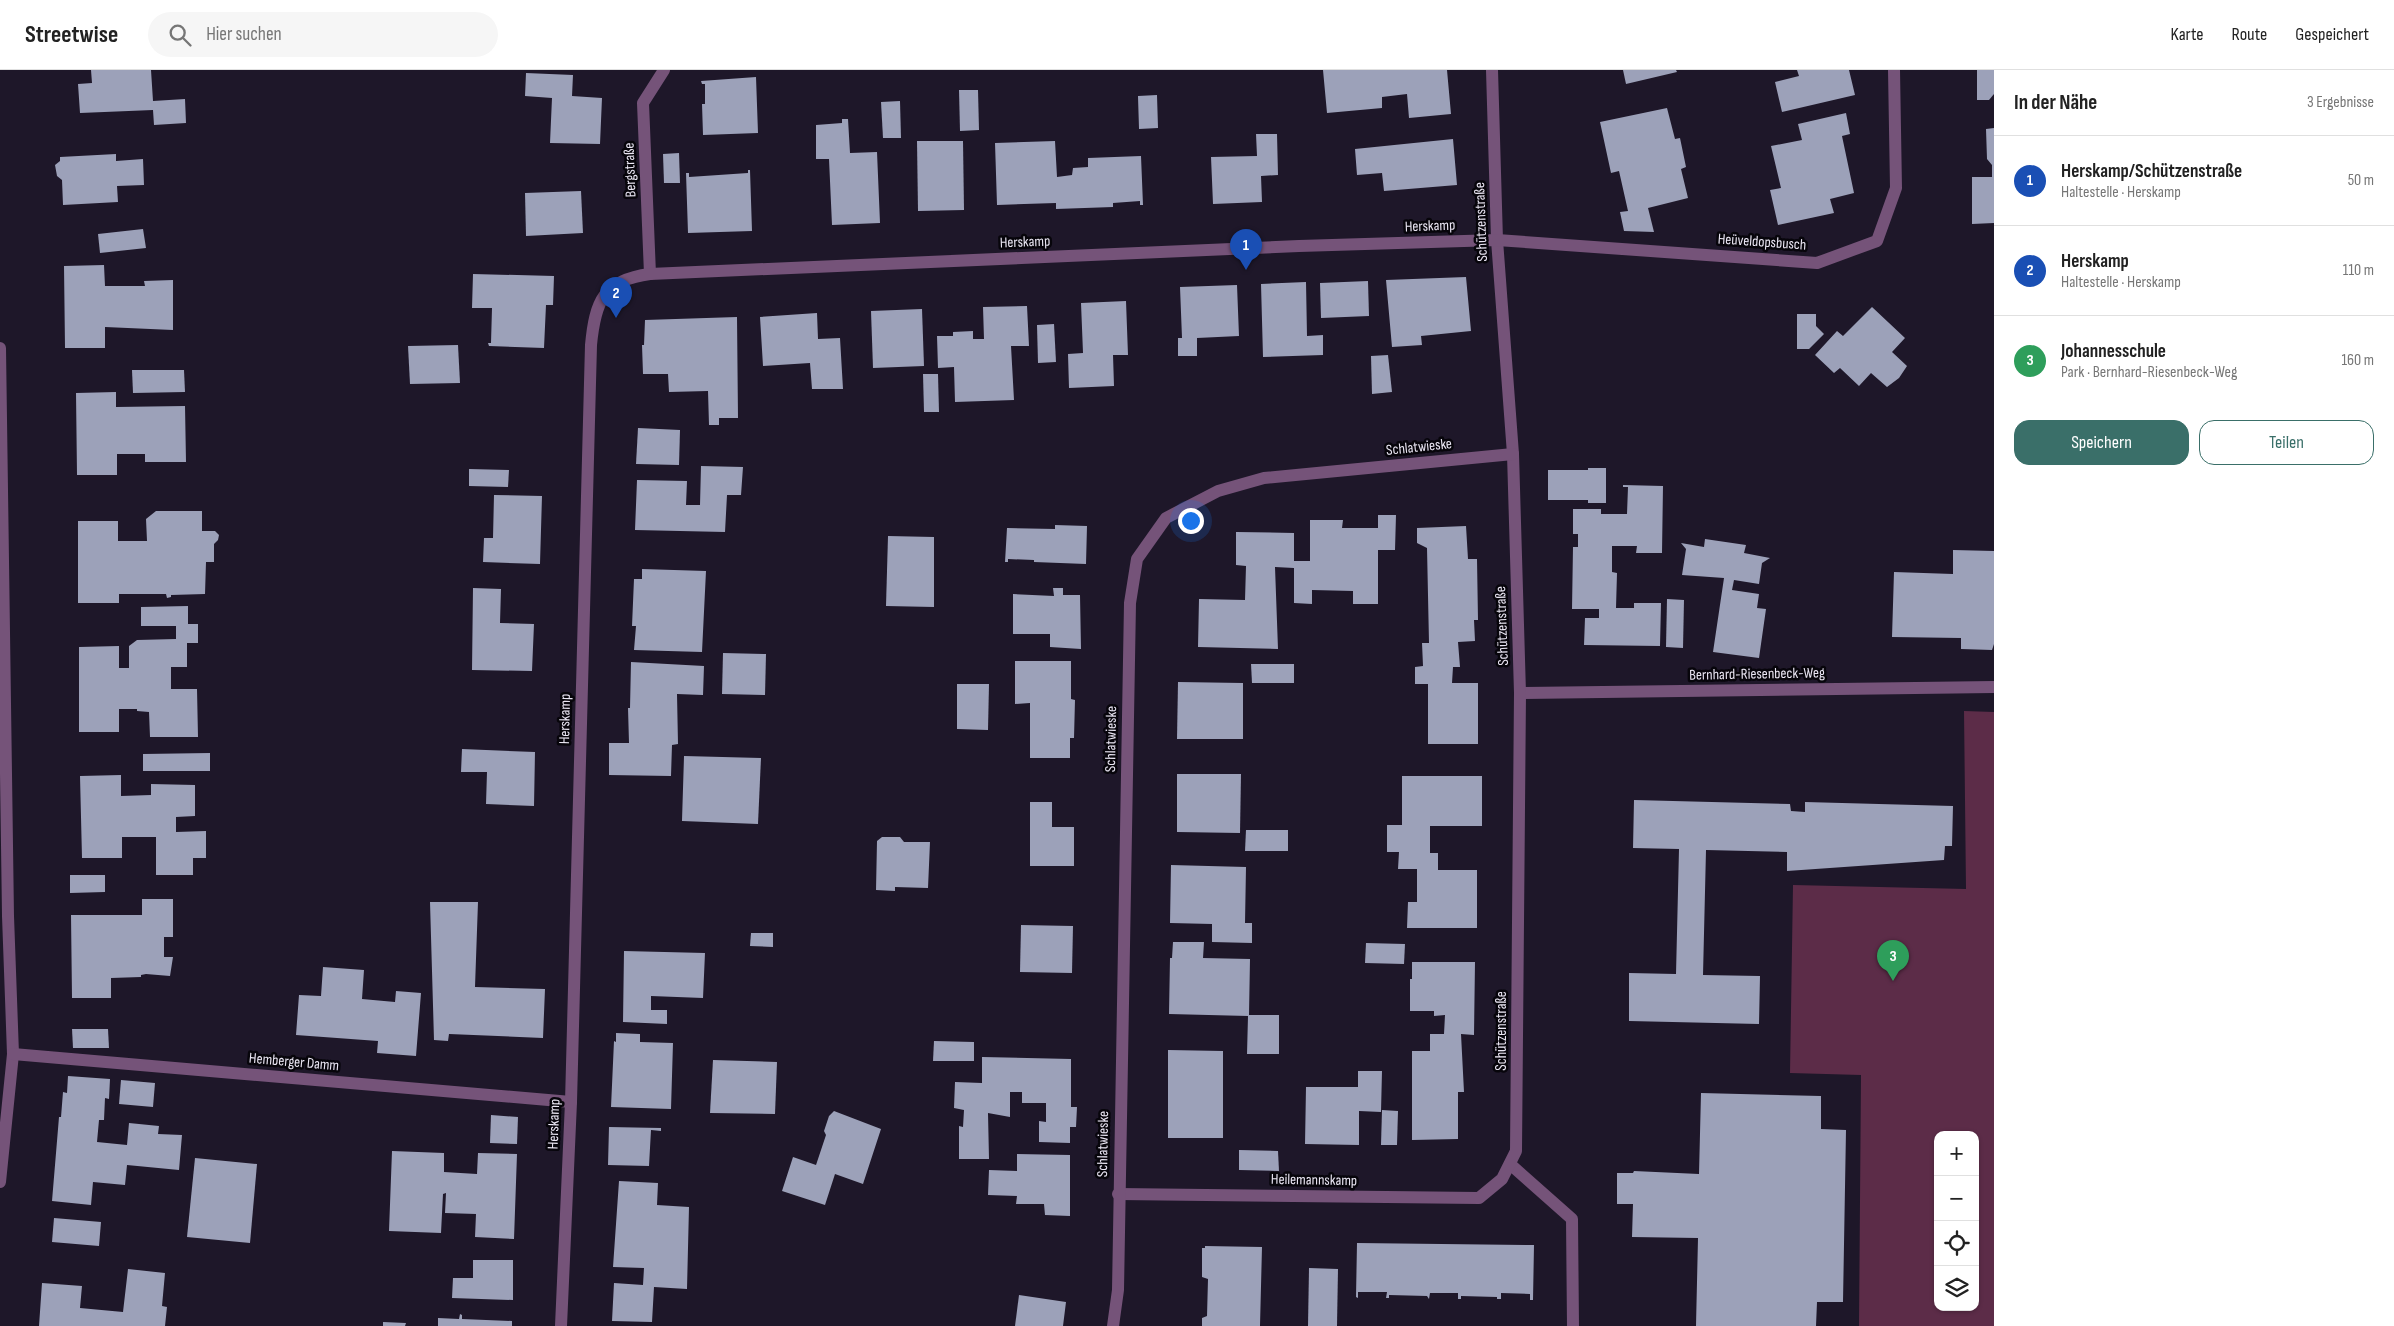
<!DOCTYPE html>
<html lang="de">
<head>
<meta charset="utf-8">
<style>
  :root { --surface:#fff; --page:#f6f6f6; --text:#222; --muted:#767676; --line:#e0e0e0; --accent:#3a6f69 }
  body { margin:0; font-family:"Sofia Sans Condensed",sans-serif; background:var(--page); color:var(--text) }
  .controls { position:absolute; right:15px; bottom:15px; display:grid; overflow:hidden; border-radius:10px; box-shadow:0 1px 4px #0004 }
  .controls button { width:45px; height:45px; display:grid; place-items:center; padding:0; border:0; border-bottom:1px solid var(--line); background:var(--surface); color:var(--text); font:25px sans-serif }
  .you { position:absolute; left:1190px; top:450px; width:18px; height:18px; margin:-12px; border:4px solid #fff; border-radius:50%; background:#1a73e8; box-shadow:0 0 0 8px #1a73e833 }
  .badge { display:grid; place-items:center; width:32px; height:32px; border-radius:50%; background:var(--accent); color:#fff; font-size:16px; font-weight:700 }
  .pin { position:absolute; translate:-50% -41px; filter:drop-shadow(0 1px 2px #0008) }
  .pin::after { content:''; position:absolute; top:26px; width:18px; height:15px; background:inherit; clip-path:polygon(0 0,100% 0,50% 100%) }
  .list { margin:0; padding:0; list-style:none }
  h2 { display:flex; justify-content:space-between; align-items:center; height:65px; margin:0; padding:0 20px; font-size:21px }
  h2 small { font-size:16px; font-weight:400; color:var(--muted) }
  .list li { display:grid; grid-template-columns:32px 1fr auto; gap:15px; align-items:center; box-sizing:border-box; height:90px; padding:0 20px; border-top:1px solid var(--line) }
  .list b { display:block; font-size:19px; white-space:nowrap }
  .list p { margin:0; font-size:16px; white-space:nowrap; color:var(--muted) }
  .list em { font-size:16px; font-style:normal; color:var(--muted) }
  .actions { display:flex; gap:10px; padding:15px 20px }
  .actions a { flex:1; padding:11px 0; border:1px solid var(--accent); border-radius:15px; text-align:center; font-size:18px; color:var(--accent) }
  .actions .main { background:var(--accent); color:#fff }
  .icon { flex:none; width:28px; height:28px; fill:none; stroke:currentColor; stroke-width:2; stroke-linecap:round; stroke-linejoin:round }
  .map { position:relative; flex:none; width:1994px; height:1256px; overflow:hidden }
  header { display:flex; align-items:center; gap:30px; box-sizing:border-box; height:70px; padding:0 25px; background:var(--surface); border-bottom:1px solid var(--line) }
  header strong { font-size:24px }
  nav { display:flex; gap:28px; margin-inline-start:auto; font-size:18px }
  .search { width:350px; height:45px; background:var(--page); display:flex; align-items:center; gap:12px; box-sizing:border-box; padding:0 18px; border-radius:28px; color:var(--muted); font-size:19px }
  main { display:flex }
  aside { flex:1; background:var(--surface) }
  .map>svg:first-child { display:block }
  .green { fill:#5c2c48; fill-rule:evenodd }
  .building { fill:#9ca1b9 }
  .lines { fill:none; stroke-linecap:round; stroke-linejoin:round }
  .lane { stroke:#755379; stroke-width:12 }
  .street { stroke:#755379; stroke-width:12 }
  .labels { text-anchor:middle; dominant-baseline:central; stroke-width:5; stroke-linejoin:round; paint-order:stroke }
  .street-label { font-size:15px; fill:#ebe7f4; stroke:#07050b }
</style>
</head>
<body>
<header>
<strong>Streetwise</strong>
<div class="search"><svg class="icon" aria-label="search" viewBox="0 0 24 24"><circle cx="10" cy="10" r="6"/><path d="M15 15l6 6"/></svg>Hier suchen</div>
<nav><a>Karte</a><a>Route</a><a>Gespeichert</a></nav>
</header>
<main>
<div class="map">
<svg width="1994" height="1256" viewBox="0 0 1994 1256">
  <rect width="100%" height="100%" fill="#1e1729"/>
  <path class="green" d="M1964,641l30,1v614h-135l2,-251 -71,-2 3,-188 173,4zM1938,1065h37v172h-37z"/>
  <g class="building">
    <path d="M91,0h60l2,31 32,-2 1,24 -32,2 -1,-15 -73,3 -2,-29 14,-1z"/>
    <path d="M1323,0h124l4,44 -42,4 -2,-24 -25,3v11l-55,5z"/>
    <path d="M1623,0h53l1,2 -51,12z"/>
    <path d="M1797,0h52l6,25 -73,17 -7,-30 24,-6z"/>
    <path d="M1977,0h17v24l-5,6h-12z"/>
    <path d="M526,3l47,2 -1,21 30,2 -2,46 -50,-1 2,-45 -27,-2z"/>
    <path d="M756,7l2,56 -55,2 -1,-31h3v-20h-3l-1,-3z"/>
    <path d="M959,20h19l1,40 -19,1z"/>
    <path d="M1157,25l1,33 -19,1 -1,-33z"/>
    <path d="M900,31l1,37h-18l-2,-36z"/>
    <path d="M1667,38l8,31 5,-1 6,29 -5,2 7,29 -40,10 6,24 -30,-1 -4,-19 8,-1 -9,-40 -8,2 -11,-51z"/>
    <path d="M1846,43l4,21 -8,2 12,57 -24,6 4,14 -56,12 -8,-35 11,-2 -10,-42 31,-6 -4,-16z"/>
    <path d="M842,49h6l2,34 27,-1 3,71 -48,2 -3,-66h-13v-34l26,-2z"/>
    <path d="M1994,58v95l-22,1v-47h20v-12l-5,-6 -1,-30z"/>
    <path d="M1256,64h21l1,41 -17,1 1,26 -49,2 -2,-47 46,-1z"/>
    <path d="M1453,69l4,46 -73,6 -2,-18 -25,2 -2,-26z"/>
    <path d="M917,71h46l1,69 -46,1z"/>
    <path d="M1055,71l2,36 15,-2 1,-7 15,-1v-9l53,-2 2,49h-3v-4l-27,2v4l-57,2v-6l-59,2 -2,-62z"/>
    <path d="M679,83l1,30h-16l-1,-29z"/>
    <path d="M116,84v7l27,-2 1,26 -27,1 1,16 -55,3 -1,-25 -5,-4 -2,-11 5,-4v-4z"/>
    <path d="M748,100h2l2,61 -64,2 -2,-60h3v4l59,-4z"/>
    <path d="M581,121l2,42 -57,3 -1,-43z"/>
    <path d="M143,159l3,19 -46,5 -2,-19z"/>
    <path d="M104,195l1,21h40l-1,-5 29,-1v50l-68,-3v21h-40l-1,-82z"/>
    <path d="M473,204l81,2 -1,29h-7l-2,43 -55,-2 -1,-3h3l1,-35h-20z"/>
    <path d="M1466,207l5,54 -50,5 1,9 -30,2 -6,-67z"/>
    <path d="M1368,211l1,35 -48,2 -1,-35z"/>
    <path d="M1306,212l1,54 16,-1v20l-60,2 -2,-73z"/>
    <path d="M1237,215l2,51 -42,2v18h-19v-18h4l-2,-51z"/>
    <path d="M1126,231l2,54h-15l1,31 -45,2 -1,-34 15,-1 -2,-50z"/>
    <path d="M1027,236l2,40h-18l3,54 -59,2 -1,-35 -16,1 -1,-32h16v-4l20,-1v8h11l-1,-32z"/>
    <path d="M1872,237l33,31 -13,14 15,14 -8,12 -12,9 -16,-14 -12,13 -19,-18 -6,5 -19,-18 22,-24 6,5z"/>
    <path d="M922,239l2,57 -51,2 -2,-57z"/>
    <path d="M817,243l1,26 22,-1 3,51h-31l-2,-26 -47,3 -3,-49z"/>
    <path d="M1797,244h19v12l8,8 -15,15h-12z"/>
    <path d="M737,247l1,101h-19v7h-10l-1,-34 -39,1 -1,-18h-25l-1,-29h2l1,-25z"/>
    <path d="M1054,254l2,38 -18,1 -1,-38z"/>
    <path d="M458,275l2,38 -50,1 -2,-38z"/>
    <path d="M1388,285l4,37 -20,2 -1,-38z"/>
    <path d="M132,300h52l1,22 -52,1z"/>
    <path d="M923,304h15l1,38h-15z"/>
    <path d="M116,322v15l69,-1 1,56h-41v-8h-28v21h-40l-1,-82z"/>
    <path d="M638,358l42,2 -1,35 -43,-1z"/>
    <path d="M701,396l42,1 -2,28h-14l-2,37 -90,-2 2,-50 50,1 -1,24h14z"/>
    <path d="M1588,398h18v35h-18v-3h-40v-30h40z"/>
    <path d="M469,399l40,1 -1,17 -39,-1z"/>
    <path d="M1623,415l40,1 -1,67h-26l1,-7h-25v26l5,1 -1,35h18v-5h27l-1,43 -76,-1 1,-27h14v-9h-27l1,-62h5v-13h-5v-25h28v5h26l1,-27h-5z"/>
    <path d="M494,425l48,1 -2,68 -57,-2 1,-24h9z"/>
    <path d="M156,441h46v20h13l4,4 -1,5 -4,4v18h-8l-1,32 -34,1v2l-4,1 -1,-4h-47v9h-41v-82h40v20h29l-1,-22z"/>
    <path d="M1378,445h18l-1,35h-17v54h-25v-13l-41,-1v14l-18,-1v-35l-19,-1 3,82 -80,-2 1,-48 46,1 1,-34 -10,-1v-33l58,1v28h16v-41h33l-1,8h36z"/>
    <path d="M1055,455l32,1 -1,38 -52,-2v-2l-26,-1v3h-3l2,-34 48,1z"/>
    <path d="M1466,456l2,33h9l1,61h-4l1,21 -17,1 2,25h-7l-1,16h26v61h-50v-60h-13v-17l8,-1 -1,-23h7l-2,-95 -10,-5v-15z"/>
    <path d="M888,466l46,1v70l-48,-1z"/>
    <path d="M1705,469l41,6 -2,8 26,5 -8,5 -3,21 -25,-4 -2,10 27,4 -2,14 9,1 -7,49 -46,-6 11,-74 -42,-3 4,-26 -5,-6 23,4z"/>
    <path d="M1953,480l41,1v93l-2,6 -31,-1v-11l-69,-1 2,-65 59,2z"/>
    <path d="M642,499l64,2 -4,81 -68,-2 2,-24h-4l2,-47h8z"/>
    <path d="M473,518l28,1 -1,34 34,1 -2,47 -60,-1z"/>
    <path d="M1053,518h10v7h17l1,54 -31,-2v-13h-37v-40l41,2z"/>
    <path d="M1667,529l17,1 -1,48 -17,-1z"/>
    <path d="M188,536v18h10v19h-11v24h-16v22h26l1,48h-48l-1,-25 -12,-1v-2h-18v23h-40v-85l40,-1v22h10v-22l8,-6 39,-1v-13h-35v-19z"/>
    <path d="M723,583l43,1 -1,41 -43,-1z"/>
    <path d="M1015,591h56v38l4,1 -1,38h-4v20h-40v-55l-15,1z"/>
    <path d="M631,592l73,4 -1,29 -26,-1 1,50 -6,1 -1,31 -62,-1v-32h20l-1,-35h2z"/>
    <path d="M1251,594h43v19h-42z"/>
    <path d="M1178,612l65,1v56h-66z"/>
    <path d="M957,614h32l-1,46 -31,-1z"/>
    <path d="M462,679l73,3 -1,54 -48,-2 1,-32h-26z"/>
    <path d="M210,683v18h-67v-17z"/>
    <path d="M684,686l77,2 -3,66 -76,-3z"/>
    <path d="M1177,704h64l-1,59 -63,-1z"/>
    <path d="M121,705v21l30,-1v-11l44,1v31l-19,1v15l30,-1v27h-13v17h-37v-38h-34v21h-40l-2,-82z"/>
    <path d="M1402,706h80v50h-52v27h8v17h39v58h-70l1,-26h9v-33h-19l1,-17h-12v-27h15z"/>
    <path d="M1634,730l156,4 1,7 14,1v-10l148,4 -1,40h-7l-1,14 -157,11v-19l-81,-2 -3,125 57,1 -1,48 -130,-3v-48l47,1 3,-125 -46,-1z"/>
    <path d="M1030,732h22v25h22v39h-44z"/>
    <path d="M1246,760h42v21h-43z"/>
    <path d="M882,767h18l4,5h26l-2,46 -33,-1v4l-19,-1 1,-49z"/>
    <path d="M1171,795l75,2 -1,56h7v20l-40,-1v-18l-42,-1z"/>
    <path d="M70,805h35v17l-35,1z"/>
    <path d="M142,829h31v38h-9v20h9l-3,19 -24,-2 -5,1v2l-30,1v20h-39l-1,-83h71z"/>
    <path d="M430,832h48l-3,85 70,2 -2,49 -94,-4 -1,7 -14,-1z"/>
    <path d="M1021,855l52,1 -1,47 -52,-1z"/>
    <path d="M751,863h22v14l-23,-1z"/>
    <path d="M1173,872h31l-1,16 47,1 -1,56h30v39h-32l1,-38 -79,-2 1,-56h2z"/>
    <path d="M1366,873l39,1 -1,20 -39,-1z"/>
    <path d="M624,881l81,2 -2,45 -52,-2v14h16v14l-44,-2z"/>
    <path d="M1412,892h63l-1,73 -13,-1 3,58h-6v47l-46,1v-89h18v-17h14l1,-19 -11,1v-5h-24v-32h2z"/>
    <path d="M323,897l41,3 -2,29 33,3 1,-11 25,2 -5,63 -39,-3 1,-12 -82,-6 3,-40 22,1z"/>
    <path d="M72,959h36l1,19h-36z"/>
    <path d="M616,963l24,1v8l33,1 -2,66 -60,-2 3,-66 2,1z"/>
    <path d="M934,971l40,1v19h-41z"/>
    <path d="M1168,980l55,1v87h-55z"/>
    <path d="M982,987l89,2v48h6l-1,20h-6v16l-31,-1v-21l7,1v-19h-24v-11h-12v25l-22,-4 1,46h-30v-33l4,1 1,-17 -10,-2 1,-26 27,1z"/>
    <path d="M713,990l64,2 -2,52 -65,-1z"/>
    <path d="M1358,1001h24l-1,41 -22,-1v34l-54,-1 1,-57h52z"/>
    <path d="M68,1006l42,3 -1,20 -4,-1 -1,22h-5l-2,22 30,3 2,-22 30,3 -1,8 24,1 -3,35 -52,-5 -2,20 -32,-3 -2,23 -39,-4 7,-84h2l2,-25 4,1z"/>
    <path d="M121,1010l34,3 -2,24 -34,-3z"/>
    <path d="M1701,1023l120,3v33l25,1 -3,172h-26l-1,24h-120l2,-88 -66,-1 1,-33h-16v-31h16l1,-2 65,3z"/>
    <path d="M1382,1040l16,1 -1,34h-16z"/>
    <path d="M834,1041l47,18 -18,55 -28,-10 -10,31 -43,-14 11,-34 23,8 10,-30 -2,-4 5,-15z"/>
    <path d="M491,1045l27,2 -1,27 -27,-1z"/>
    <path d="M609,1057l52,1v3l-10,-1 -2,36 -41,-1z"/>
    <path d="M1239,1080l39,1 1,20 -40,-1z"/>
    <path d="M392,1081l52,2v19l33,2 1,-21 39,1 -3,85 -39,-2 1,-23 -31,-1 1,-20 -3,1 -2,39 -52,-2z"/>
    <path d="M1017,1084l53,1v61l-25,-1 -1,-11h-28l1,-8 -29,-1 1,-25 28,1z"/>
    <path d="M195,1088l62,6 -7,79 -63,-6z"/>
    <path d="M619,1111l39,2 -1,22 32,2 -2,82 -33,-2 -2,35 -40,-1 2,-38 29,2 1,-17 -31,-1z"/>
    <path d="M54,1148l47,4 -2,24 -47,-4z"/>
    <path d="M1357,1173l177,2 -1,55h-3v-6l-29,-1v6h-4v-2l-36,-1v3h-3v-6h-28l-1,6 -2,-3 -38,-1v3h-3l1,-6h-29v6l-2,-1z"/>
    <path d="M1205,1176l57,1 -2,79h-58v-8l5,-2 1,-37 -6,-2v-29h3z"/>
    <path d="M473,1190h40v40l-61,-2 1,-20h20z"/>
    <path d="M1309,1198l29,1 -1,57h-29z"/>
    <path d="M128,1199l37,4 -3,33 5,1 -2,19h-126l3,-43 40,3 -2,22 43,4z"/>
    <path d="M1019,1225l47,7 -3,24h-48z"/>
    <path d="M460,1244l2,1v4l50,2v5h-74v-8l21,1z"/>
    <path d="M383,1252l23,1 -1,3h-22z"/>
  </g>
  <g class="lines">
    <path class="lane" d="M1510,1094l62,55 1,107"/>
    <g class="street">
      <path d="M650,204l-7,-171 21,-33"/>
      <path d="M0,278l8,568 5,138 -13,128"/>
      <path d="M1520,623l474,-6"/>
      <path d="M13,984l558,48"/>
      <path d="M1118,1124l361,4 23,-19 14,-28 4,-458 -7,-239 -16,-214 -5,-170"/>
      <path d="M561,1256l10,-224 20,-757c4,-43 12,-65 59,-71l649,-28 198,-6 320,23 60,-22 19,-53 -2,-118"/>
      <path d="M1113,1256l5,-36 12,-687 7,-44 29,-41 52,-27 46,-13 249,-24"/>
    </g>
  </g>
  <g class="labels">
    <g class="street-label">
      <text transform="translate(630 100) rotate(-92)">Bergstraße</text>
      <text transform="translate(1481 152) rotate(-92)">Schützenstraße</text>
      <text transform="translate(1430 156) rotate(-2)">Herskamp</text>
      <text transform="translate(1025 172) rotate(-2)">Herskamp</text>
      <text transform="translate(1762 172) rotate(4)">Heüveldopsbusch</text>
      <text transform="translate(1419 377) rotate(-6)">Schlatwieske</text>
      <text transform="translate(1502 556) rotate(-92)">Schützenstraße</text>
      <text transform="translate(1757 604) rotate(-1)">Bernhard-Riesenbeck-Weg</text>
      <text transform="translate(565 649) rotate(-89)">Herskamp</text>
      <text transform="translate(1111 669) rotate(-89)">Schlatwieske</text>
      <text transform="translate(1501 961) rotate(-90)">Schützenstraße</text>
      <text transform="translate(294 992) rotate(5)">Hemberger Damm</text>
      <text transform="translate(554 1054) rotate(-88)">Herskamp</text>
      <text transform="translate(1103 1074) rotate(-89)">Schlatwieske</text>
      <text transform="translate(1314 1110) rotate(1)">Heilemannskamp</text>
    </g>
  </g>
</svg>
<div class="controls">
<button>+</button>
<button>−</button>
<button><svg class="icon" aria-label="locate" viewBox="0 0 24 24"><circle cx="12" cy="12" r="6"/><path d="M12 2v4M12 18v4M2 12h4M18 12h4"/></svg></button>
<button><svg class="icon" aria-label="layers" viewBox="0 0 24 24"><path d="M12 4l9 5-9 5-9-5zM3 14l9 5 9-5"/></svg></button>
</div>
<div class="you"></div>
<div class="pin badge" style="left:1246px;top:200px;background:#1a4fb4">1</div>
<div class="pin badge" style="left:616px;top:248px;background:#1a4fb4">2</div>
<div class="pin badge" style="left:1893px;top:911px;background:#2e9e5b">3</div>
</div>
<aside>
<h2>In der Nähe<small>3 Ergebnisse</small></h2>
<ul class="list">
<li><span class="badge" style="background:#1a4fb4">1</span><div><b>Herskamp/Schützenstraße</b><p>Haltestelle · Herskamp</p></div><em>50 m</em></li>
<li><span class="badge" style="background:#1a4fb4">2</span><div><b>Herskamp</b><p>Haltestelle · Herskamp</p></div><em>110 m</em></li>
<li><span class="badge" style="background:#2e9e5b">3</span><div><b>Johannesschule</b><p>Park · Bernhard-Riesenbeck-Weg</p></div><em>160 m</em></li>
</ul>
<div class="actions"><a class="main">Speichern</a><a>Teilen</a></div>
</aside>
</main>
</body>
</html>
